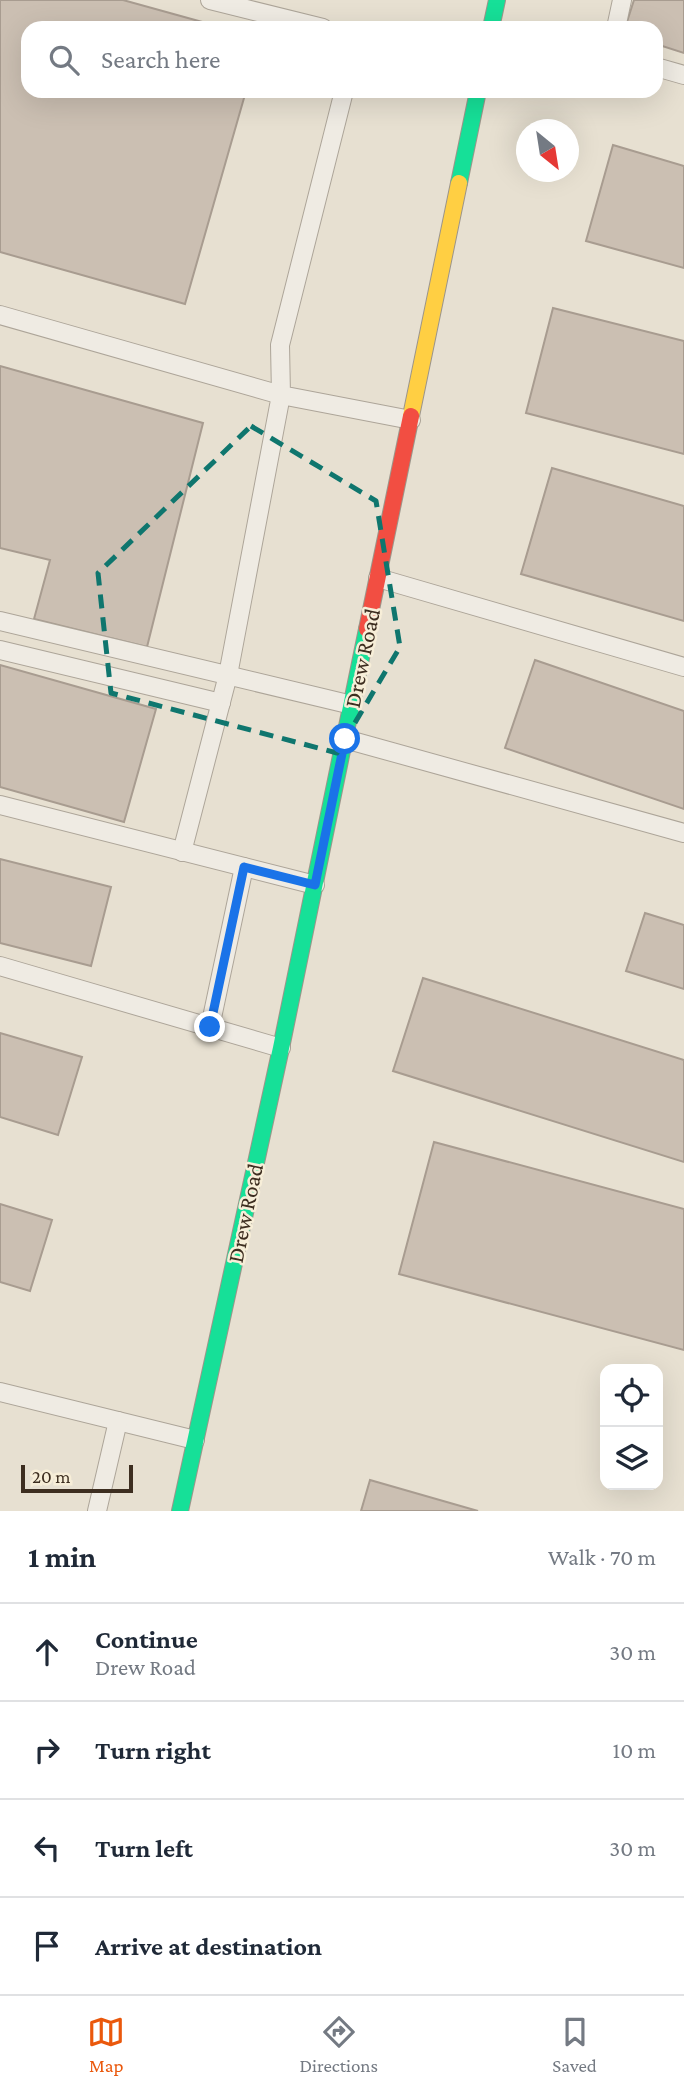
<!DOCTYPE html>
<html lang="en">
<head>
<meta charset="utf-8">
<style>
  :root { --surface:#fff; --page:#f6f6f7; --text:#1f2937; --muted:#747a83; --line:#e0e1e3; --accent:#ea580c }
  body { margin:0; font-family:"Crimson Pro",serif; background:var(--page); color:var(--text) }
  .controls { position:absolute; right:21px; bottom:21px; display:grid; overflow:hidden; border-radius:14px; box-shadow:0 7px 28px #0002 }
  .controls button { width:63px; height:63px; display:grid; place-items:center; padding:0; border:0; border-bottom:2px solid var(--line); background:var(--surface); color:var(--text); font:35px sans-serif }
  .compass { position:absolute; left:516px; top:119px; width:63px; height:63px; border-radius:50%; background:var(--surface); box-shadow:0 7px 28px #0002; rotate:150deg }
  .scale { position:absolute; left:21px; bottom:18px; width:112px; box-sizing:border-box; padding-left:7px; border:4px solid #3d2e20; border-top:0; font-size:19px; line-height:24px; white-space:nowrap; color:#3d2e20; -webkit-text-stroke:5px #f7eed8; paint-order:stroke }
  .stop { position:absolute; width:21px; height:21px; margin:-16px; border:5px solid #1a73e8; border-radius:50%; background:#fff }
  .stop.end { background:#1a73e8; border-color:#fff; box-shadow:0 2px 7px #0008 }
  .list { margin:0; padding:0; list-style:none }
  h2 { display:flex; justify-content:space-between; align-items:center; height:91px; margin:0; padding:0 28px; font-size:30px }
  h2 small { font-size:23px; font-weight:400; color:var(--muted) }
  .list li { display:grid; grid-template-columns:46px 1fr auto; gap:21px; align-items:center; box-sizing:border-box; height:98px; padding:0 28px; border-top:2px solid var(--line) }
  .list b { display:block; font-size:26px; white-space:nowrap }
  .list p { margin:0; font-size:23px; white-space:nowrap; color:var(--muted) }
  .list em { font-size:23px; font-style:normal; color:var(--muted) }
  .icon { flex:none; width:38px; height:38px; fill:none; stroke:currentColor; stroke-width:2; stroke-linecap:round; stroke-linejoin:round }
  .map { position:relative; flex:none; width:684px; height:1511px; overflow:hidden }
  .search { position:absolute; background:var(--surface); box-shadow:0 7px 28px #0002; left:21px; right:21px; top:21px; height:77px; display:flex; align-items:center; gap:18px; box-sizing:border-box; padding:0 24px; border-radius:21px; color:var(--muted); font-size:26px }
  .sheet { height:483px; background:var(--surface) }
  nav { display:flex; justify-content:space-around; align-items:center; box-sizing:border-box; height:98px; border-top:2px solid var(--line); background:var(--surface); font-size:19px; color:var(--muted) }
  nav a { display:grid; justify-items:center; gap:4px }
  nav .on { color:var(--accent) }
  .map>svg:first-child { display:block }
  .building { fill:#cbbfb2; stroke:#a89c90; stroke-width:2 }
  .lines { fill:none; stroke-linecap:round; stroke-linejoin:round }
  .lane-casing { stroke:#ada599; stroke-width:20 }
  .fast-casing { stroke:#9c958a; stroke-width:18 }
  .slow-casing { stroke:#9c958a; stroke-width:18 }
  .jam-casing { stroke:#9c958a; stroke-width:18 }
  .lane { stroke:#efebe3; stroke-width:18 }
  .fast { stroke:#16e098; stroke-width:16 }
  .slow { stroke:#ffcf43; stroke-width:16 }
  .jam { stroke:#f24e42; stroke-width:16 }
  .route { stroke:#1a73e8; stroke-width:9 }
  .marked { fill:none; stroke:#0f766e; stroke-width:5; stroke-dasharray:14 9; stroke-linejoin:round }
  .labels { text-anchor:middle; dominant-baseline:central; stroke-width:5; stroke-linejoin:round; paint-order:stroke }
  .street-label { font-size:23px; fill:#3d2e20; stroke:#f7eed8 }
</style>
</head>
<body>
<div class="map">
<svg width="684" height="1511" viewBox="0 0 684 1511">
  <rect width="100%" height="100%" fill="#e7e0d1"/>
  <g class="building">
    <path d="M0,0h123l101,28h-196v63h218l-61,213 -185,-52z"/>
    <path d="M634,0h50v53l-28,-9v-16h-31z"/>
    <path d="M613,145l71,21v102l-98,-27z"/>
    <path d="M553,308l131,33v113l-158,-41z"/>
    <path d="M0,366l203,57 -56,224 -113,-28 16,-59 -50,-12z"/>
    <path d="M552,468l132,38v115l-163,-47z"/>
    <path d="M535,660l149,51v98l-179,-61z"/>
    <path d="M0,665l156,44 -32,113 -124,-35z"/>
    <path d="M0,859l111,28 -20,79 -91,-23z"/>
    <path d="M645,913l39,12v64l-58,-18z"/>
    <path d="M423,978l261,82v102l-291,-91z"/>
    <path d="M0,1033l82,24 -24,78 -58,-18z"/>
    <path d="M434,1142l250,67v141l-285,-76z"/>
    <path d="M0,1204l52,16 -22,71 -30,-9z"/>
    <path d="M370,1480l108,31h-117z"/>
  </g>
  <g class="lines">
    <defs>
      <g id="lane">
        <path d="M210,0l113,28"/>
        <path d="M616,28l6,-28"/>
        <path d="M656,67l28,8"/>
        <path d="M344,91l-64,254 1,50 130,25"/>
        <path d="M0,315l281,80 -53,280 -46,177"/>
        <path d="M378,578l306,89"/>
        <path d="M0,621l352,84"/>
        <path d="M0,650l221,53"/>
        <path d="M345,739l339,94"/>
        <path d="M0,805l315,80"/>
        <path d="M0,966l281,82"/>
        <path d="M210,1027l34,-160"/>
        <path d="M0,1392l195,48"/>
        <path d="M97,1511l21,-90"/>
      </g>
      <g id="fast">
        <path d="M491,28l6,-28"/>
        <path d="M459,183l19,-92"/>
        <path d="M180,1511l101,-463 86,-419"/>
      </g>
      <path id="slow" d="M411,416l48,-233"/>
      <path id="jam" d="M367,629l44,-213"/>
    </defs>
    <use href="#lane" class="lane-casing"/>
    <use href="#fast" class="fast-casing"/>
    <use href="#slow" class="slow-casing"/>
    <use href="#jam" class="jam-casing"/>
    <use href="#lane" class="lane"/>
    <use href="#fast" class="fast"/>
    <use href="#slow" class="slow"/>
    <use href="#jam" class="jam"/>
  </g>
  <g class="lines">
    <path class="route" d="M210,1027l34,-160 71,18 30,-146"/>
  </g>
  <path class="marked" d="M251,426l125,75 24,146 -63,106 -226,-60 -13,-120z"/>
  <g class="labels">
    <g class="street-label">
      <text transform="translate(362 658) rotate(-78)">Drew Road</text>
      <text transform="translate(245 1213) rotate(-78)">Drew Road</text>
    </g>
  </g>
</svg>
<div class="controls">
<button><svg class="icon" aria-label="locate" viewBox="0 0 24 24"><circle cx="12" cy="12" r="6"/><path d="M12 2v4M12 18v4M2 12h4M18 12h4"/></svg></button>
<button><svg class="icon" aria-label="layers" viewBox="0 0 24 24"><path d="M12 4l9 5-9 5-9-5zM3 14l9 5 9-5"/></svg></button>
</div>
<svg class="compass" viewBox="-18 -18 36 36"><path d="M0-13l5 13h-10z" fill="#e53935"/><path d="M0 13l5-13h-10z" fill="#747a83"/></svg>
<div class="scale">20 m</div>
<div class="stop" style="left:345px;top:739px"></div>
<div class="stop end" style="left:210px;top:1027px"></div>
<div class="search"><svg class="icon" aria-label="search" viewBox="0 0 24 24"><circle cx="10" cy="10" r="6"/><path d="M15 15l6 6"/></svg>Search here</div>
</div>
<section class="sheet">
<h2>1 min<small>Walk · 70 m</small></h2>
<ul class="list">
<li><svg class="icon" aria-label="ahead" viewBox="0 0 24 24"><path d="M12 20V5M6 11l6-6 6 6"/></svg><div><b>Continue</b><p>Drew Road</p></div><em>30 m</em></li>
<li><svg class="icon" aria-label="right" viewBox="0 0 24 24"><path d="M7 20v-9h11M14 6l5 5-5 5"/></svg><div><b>Turn right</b></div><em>10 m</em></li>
<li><svg class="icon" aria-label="left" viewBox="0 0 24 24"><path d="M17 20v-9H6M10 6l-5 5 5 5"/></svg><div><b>Turn left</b></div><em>30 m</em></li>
<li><svg class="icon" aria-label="arrive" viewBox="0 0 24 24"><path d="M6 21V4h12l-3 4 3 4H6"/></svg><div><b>Arrive at destination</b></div></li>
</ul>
</section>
<nav>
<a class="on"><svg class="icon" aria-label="map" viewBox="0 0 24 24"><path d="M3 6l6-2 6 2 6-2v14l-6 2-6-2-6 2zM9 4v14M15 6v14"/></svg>Map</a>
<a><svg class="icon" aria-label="directions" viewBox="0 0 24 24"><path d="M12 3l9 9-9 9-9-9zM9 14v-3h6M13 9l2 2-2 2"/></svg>Directions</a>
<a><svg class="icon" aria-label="saved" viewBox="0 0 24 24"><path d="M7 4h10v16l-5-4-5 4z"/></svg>Saved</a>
</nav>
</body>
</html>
